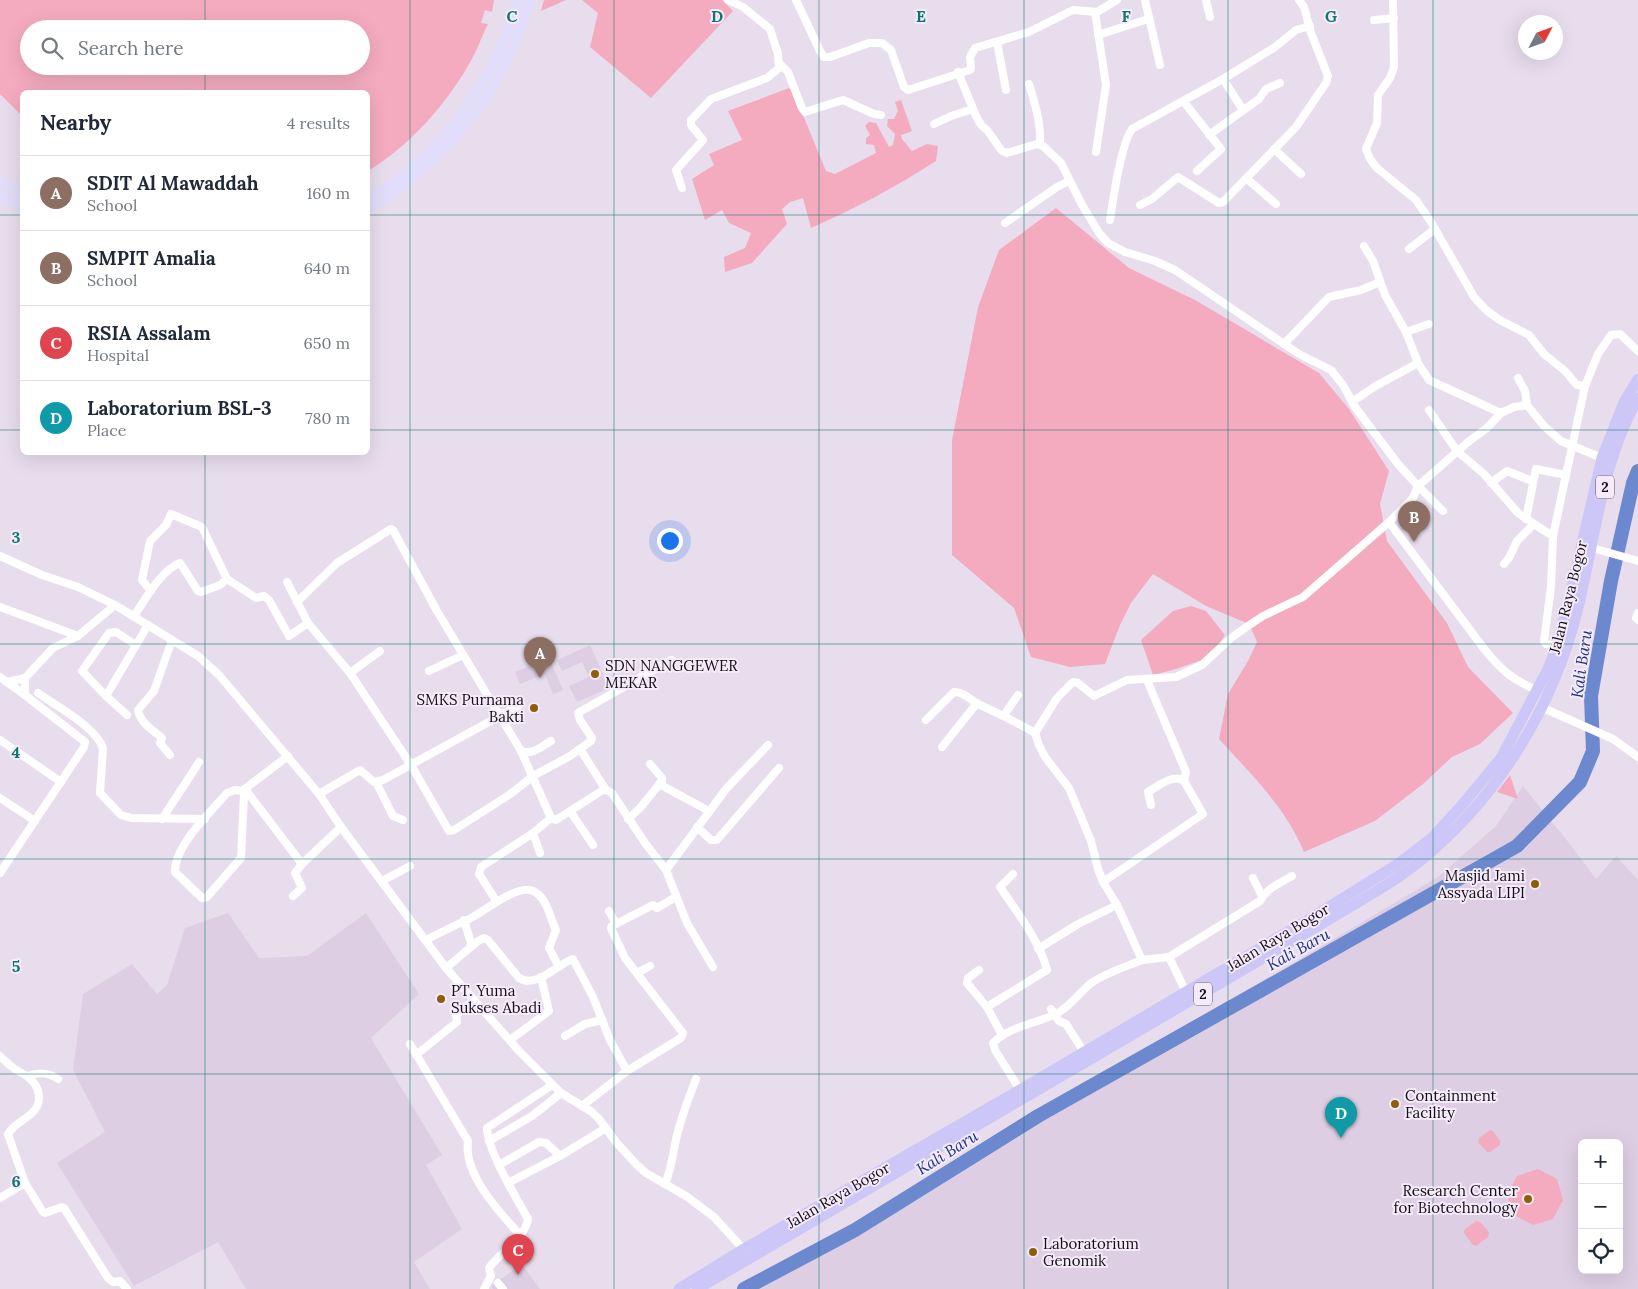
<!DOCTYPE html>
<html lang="en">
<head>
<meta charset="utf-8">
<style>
  :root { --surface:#fff; --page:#f6f6f7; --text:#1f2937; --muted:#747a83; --line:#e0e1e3; --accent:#8e5e08 }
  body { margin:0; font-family:Lora,serif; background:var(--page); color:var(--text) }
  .controls { position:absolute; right:15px; bottom:15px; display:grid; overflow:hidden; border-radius:8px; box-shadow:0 5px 20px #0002 }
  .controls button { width:45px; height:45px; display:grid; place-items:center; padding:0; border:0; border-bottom:1px solid var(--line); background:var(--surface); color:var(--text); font:25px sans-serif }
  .compass { position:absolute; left:1518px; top:15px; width:45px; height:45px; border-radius:50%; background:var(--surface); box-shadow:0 5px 20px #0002; rotate:49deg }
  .you { position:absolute; left:669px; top:540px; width:18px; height:18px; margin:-12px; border:4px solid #fff; border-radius:50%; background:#1a73e8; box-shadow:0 0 0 8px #1a73e833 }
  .badge { display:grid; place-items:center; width:32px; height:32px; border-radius:50%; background:var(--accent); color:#fff; font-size:16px; font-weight:700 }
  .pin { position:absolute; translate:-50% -41px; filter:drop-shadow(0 1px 2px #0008) }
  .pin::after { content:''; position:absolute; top:26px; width:18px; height:15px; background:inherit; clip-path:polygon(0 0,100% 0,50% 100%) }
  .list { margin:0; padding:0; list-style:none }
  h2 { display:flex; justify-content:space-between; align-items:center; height:65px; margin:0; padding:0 20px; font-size:21px }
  h2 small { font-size:16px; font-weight:400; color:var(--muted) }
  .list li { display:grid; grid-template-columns:32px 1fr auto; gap:15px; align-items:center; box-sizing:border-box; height:75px; padding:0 20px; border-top:1px solid var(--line) }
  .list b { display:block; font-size:19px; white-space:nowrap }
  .list p { margin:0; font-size:16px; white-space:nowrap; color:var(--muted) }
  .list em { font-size:16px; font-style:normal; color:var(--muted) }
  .icon { flex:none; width:28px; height:28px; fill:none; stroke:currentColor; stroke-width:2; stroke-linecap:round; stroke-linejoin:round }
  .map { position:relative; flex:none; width:1638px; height:1289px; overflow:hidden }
  .search { position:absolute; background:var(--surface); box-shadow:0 5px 20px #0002; left:20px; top:20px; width:350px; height:55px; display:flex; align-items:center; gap:12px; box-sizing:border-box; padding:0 18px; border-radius:28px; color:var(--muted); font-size:19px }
  .panel { position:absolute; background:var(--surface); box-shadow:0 5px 20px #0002; left:20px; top:90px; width:350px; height:365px; border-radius:8px }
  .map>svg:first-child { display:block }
  .built { fill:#ddcee4; fill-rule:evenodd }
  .green { fill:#f5abbf; fill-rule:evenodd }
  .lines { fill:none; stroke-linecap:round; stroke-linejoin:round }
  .river { stroke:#6c88ce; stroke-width:14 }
  .minor { stroke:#fff; stroke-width:8 }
  .major { stroke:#e1ddfa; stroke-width:10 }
  .highway { stroke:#cdc7f7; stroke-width:11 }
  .grid { fill:none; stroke:#0f766e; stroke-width:1; stroke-opacity:0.55 }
  .poi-dot { fill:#8e5e08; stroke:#f5ebfb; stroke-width:2 }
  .labels { text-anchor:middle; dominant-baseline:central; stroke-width:4; stroke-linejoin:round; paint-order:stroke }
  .shield { fill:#f5ebfb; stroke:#57525a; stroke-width:1 }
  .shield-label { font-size:14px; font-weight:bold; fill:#131015 }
  .street-label { font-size:15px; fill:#131015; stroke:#f5ebfb }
  .poi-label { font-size:15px; fill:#131015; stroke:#f5ebfb; text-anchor:start }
  .water-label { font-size:16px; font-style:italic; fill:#1b3183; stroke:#f5ebfb }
  .grid-label { font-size:16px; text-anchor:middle; font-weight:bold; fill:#0f766e; stroke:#f5ebfb; stroke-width:4; stroke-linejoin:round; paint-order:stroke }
</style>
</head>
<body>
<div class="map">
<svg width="1638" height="1289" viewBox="0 0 1638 1289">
  <rect width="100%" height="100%" fill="#e8dded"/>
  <g class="built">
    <path d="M590,645l19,43 -32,14 -8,-16 20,-9 -7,-15 -20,9 -5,-11z"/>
    <path d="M549,658l14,32 -10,4 -8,-20 -25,10 -5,-12z"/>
    <path d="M1523,786l46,57 27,36 20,-23 22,24v409h-893l693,-412 58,-51zM1582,1143h37v127h-37z"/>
    <path d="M228,913l31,45 48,-2 59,-43 53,81 -48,44 71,117 -16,10 36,64 -48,33 16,27h-184l-28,-47 -84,44 -77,-123 48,-31 -32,-62 10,-76 49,-30 25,30 10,-9 18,-57z"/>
    <path d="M522,1264l18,25h-47l-2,-3z"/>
  </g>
  <g class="green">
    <path d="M0,0h494l-2,12 -7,-2 -4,13 7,1c-7,14 -12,29 -20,42 -24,41 -60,81 -100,105v-79h-346v24l-22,-22zM29,29h332v37h-332z"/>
    <path d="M544,0h22l-25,11z"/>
    <path d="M582,0h140l11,11 -82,87 -61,-51 8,-34z"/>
    <path d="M789,88l4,3 33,80 9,3 41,-21 -2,-8 -8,-1v-6l4,-3 -5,-9 4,-4 7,1 13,24 4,-2 2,-11 -8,-8 1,-7h6l4,-8 -3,-9 6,-2 11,31 -11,4 1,4 10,12 15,-7 11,2 -2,15c-40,26 -82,48 -125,67l-8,-30 -13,4 -8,7 5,15 -35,39 -27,9 -1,-15 21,-9 6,-15 -22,-10 -7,-13 -17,10 -13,-41 22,-14 -5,-11 33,-14 -14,-29z"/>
    <path d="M1056,208l73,60 66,32 124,73 30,36 40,62 -9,33 7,37 60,82 21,44 45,46 -33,31 -28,13 -29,27 -48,37 -71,31c-18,-44 -53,-78 -85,-113l9,-45 20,-33 9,-19 -8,-18 -43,-18 -53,-32 -22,29 -11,22 -15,39 -35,3 -39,-10 -17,-49 -62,-53v-115l26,-133 21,-57z"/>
    <path d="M1191,606l15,5 19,24 -15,22 -34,12 -23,6 -12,-35 32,-29z"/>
    <path d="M1510,775l8,24 -21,-7z"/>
    <path d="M1490,1130l3,1 7,10v4l-10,7h-3l-9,-10 1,-4z"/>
    <path d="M1538,1169l19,10 6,21 -10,19 -20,6 -19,-10 -7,-20 10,-19z"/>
    <path d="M1476,1221l4,1 9,10 -1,5 -12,9 -3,-1 -9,-12v-3z"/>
  </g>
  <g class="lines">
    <path class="river" d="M744,1289l111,-59 183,-114 479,-270 63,-64 13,-31 -2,-55 20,-115 22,-98 5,-12"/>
    <g class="minor">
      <path d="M796,0l24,51 4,6h6l39,-14h13l9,7 13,37 4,3 62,-20 1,-2 -1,-11 5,-9 54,-16 44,-22 24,2 20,-12"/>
      <path d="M1145,0l15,65"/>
      <path d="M1206,0l4,17"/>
      <path d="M1393,0l1,67 -4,11 -12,17 -1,28 -11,26 4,10 7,9 39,32 15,22 43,75 12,13 12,9 31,16 15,19 21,17 12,14 8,1 13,-32 13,-19 9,-1 18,17"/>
      <path d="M1095,12l11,73 -10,67"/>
      <path d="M1374,20l20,-2"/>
      <path d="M1098,35l50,-16"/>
      <path d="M997,42l9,48"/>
      <path d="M780,64l8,8 14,36 3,4 38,-12 31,14 7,1"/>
      <path d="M958,72l18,44 5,9 6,5 15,21 5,2 30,-9 6,2 18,17 20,40 18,30 9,10 17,9 30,9 20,9 124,84 32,16 12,15 12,22 43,57 20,22 -5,12 -24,24 96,128c18,22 27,29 53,41"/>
      <path d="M1223,79l20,31"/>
      <path d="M1029,84c6,20 12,38 11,60"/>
      <path d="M1184,102l37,47 -24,22"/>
      <path d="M934,124l17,-8 22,-7"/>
      <path d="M1209,135l50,-36 7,-10 14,-6"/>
      <path d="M1274,149l27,25"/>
      <path d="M1246,178l30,26"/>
      <path d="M682,188l-6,-18 27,-30 -12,-15v-5l20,-21 56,-21 12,-10 -1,-14 -8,-25 -27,-22 -15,-7"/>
      <path d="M1140,205l12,-6 26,-22 41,26 4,-1 73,-75 30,-44 2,-7 -17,-43 -7,-26 -5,-7"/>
      <path d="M1110,220c3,-21 11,-76 22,-91l91,-50 52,-32 21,-17 14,-4"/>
      <path d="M1005,223l52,-36 12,-6"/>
      <path d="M1364,246l9,15 12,34 21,37"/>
      <path d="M1409,249l26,-20"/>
      <path d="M1429,324l-23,8 12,31 11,17 72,33"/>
      <path d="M1284,344l45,-47 32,-7 19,-8"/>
      <path d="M1518,378l7,13 2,14 17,21 17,15 41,17"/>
      <path d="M1352,402l22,-15 44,-24"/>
      <path d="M1429,410l28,41 27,23 34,39 16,11 19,12"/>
      <path d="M1491,483l16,-12 25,10"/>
      <path d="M1443,511l-25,-25 50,-44 19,-14 14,-15 13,-6 13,-2"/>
      <path d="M1526,519l10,-50 30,6"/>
      <path d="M1589,547l49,14"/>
      <path d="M0,556l42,19 36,12 37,18 83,51 21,19 100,119 22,33 105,141 73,83 42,42 31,19 7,7 17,23 20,22 10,9 40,23 28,21 32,35"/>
      <path d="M1504,564l5,-6 8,-17 17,-17"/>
      <path d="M287,582l21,41 42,50 61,92 38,66 5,-1 55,-35 24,-19 37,-20 21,-15 1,-3 -12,-18 -2,-7 93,-53"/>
      <path d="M151,591l-9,-11 8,-39 16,-16 5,-11 31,13 25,52"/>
      <path d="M297,602l40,-39 54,-34 2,1 44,81 84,140 30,67"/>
      <path d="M0,607l78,29"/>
      <path d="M1638,613l-2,5 2,2"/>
      <path d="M134,616c11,-16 27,-46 46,-53l18,28 3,1 19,-7 7,-6 29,19 8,-2 5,4 20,36 19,-13"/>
      <path d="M136,645l-20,-13 -7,1 -27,38 24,25 42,-71"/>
      <path d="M1557,646l-11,-2 -2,-3 7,-54 2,-51 32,-150"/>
      <path d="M429,671l34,-16"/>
      <path d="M350,673l30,-22"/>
      <path d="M0,677l25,18 60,47 -1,5 -84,126"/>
      <path d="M1147,680l39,92 -2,9"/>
      <path d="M7,682l18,-4"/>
      <path d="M38,693c18,13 58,34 65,55l-3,45 21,22 10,3 74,1"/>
      <path d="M25,695v-17l28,-30 25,-12 37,-31"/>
      <path d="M106,696l21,19"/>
      <path d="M1541,707l72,32 25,18"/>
      <path d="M1004,715l14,-20"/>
      <path d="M926,720l28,-28c8,-1 17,8 24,12 20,9 38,18 57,29"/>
      <path d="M0,740l61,42"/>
      <path d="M942,747l35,-44"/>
      <path d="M580,749l26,41"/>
      <path d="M521,751c12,4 20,-4 30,-10"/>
      <path d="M170,755l-10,-12 2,-5c-9,-8 -22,-15 -24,-28l16,-19 18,-51"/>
      <path d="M376,782l17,34 10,4"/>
      <path d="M659,784l50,27"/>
      <path d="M245,789l57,75"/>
      <path d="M242,791l2,3 -3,64 -34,39 -5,1 -27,-26c-1,-26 35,-59 52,-79l8,-3 7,1 46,-35"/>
      <path d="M319,794l41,-24 14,12 9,-2 135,-74"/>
      <path d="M0,798l35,23"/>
      <path d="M570,811l23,34"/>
      <path d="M551,818l5,2 47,-30h3l6,3 33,50 21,27 21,53 26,44"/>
      <path d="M162,819l32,-49 5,-8"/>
      <path d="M628,819l12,-11 22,-27v-3l-12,-14"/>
      <path d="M697,827l14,13h6l62,-72"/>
      <path d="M533,833l7,20"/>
      <path d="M666,870l60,-81 42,-44"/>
      <path d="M1253,878l9,18"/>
      <path d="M382,881l28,-15"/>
      <path d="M1103,882l100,-68 -19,-33c-10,-8 -26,5 -36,11l3,13"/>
      <path d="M293,896l9,-8 -7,-15 7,-9 39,-37"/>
      <path d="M497,902l-18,-28 2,-7 52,-34 18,-15"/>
      <path d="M609,911l6,11 -4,6 14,30 58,75 -2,5 -54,33"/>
      <path d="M464,920l7,23 -1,4"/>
      <path d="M612,926l41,-21 4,3 19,-11"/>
      <path d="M426,940c15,-8 30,-15 45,-22 14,-7 46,-34 62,-27 14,6 17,27 23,39l-7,18 10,19"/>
      <path d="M1038,949l40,-25 39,-19"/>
      <path d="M1169,957l91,-56c7,-13 20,-18 32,-25"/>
      <path d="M446,968l32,-27 6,-3 4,2 31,38c18,11 38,-14 54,-19l20,38 17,43 17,31 -45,35"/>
      <path d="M979,970l-11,8 -1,5 20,24 15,28"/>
      <path d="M637,973l13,-7"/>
      <path d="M1186,992l-17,-35 -27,3 -25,-55 -14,-23 -5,-13 -7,-28 -22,-53 -24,-31 -6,-12 -4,-12 22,-35 16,-16 5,1 16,13 33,-16 49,-3 26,-12 29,-27 17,-12 15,-10 40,-19 86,-75"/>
      <path d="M987,1007l60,-37c-8,-30 -30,-58 -47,-83l13,-13"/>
      <path d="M1051,1009l8,12 7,3 18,28"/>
      <path d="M565,1036l20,-12 17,-4"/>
      <path d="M510,1040l39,-29 -8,-34"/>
      <path d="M410,1044l58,97c-5,33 32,72 52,94"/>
      <path d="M416,1055l41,-33 -1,-7 18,-15"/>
      <path d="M0,1056c6,6 11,11 18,15 3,2 7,3 10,6 12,9 16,26 3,37 -7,6 -19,12 -23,20l17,49 18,29 2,1 17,-6 2,1 44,70 5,4 7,-1 7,8"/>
      <path d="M28,1076c11,-4 20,-4 30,3"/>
      <path d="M1020,1090l-25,-40 -2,-7c17,-17 42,-19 63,-29 13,-6 23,-21 34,-30 15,-11 35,-17 52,-24"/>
      <path d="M489,1141l43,-25 29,-23"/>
      <path d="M499,1165l40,-23 7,1 14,13"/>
      <path d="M508,1183l52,-27 46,-28"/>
      <path d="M665,1184c7,-16 8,-32 12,-49 5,-20 12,-38 19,-56"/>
      <path d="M0,1198l25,-15"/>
      <path d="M498,1283l5,6"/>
      <path d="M484,1289l7,-13 -2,-8c11,-16 36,-29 39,-49 -12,-22 -40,-67 -41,-91l65,-43"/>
    </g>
    <g class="major">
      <path d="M0,180l22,15"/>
      <path d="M0,195l22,14"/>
      <path d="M368,198c73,-40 127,-119 150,-198"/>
      <path d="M368,209c81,-49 135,-118 162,-209"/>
    </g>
    <g class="highway">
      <path d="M679,1289l65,-40 276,-159 293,-173 85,-53 35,-27 30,-33 38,-46 47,-89 9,-23 10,-38 35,-150 22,-56 14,-23"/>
      <path d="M697,1289l621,-363c34,-21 71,-40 102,-65 78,-63 134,-155 158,-253 17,-69 24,-147 60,-210"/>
    </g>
  </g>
  <path class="grid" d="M205,0v29M410,0v1289M614,0v1289M819,0v1289M1024,0v1289M1228,0v1289M1433,0v1289M205,66v26M0,215h22M368,215h1270M0,430h22M368,430h1270M205,452v837M0,644h1638M0,859h1638M0,1074h1638"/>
  <g class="poi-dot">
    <circle cx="595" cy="674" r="5"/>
    <circle cx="534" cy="708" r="5"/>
    <circle cx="1535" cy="884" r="5"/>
    <circle cx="441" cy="999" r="5"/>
    <circle cx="1395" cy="1104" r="5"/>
    <circle cx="1528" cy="1199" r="5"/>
    <circle cx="1033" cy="1252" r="5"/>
  </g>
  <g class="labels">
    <g class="shield">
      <rect x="1596" y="475.5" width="18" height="23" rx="4"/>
      <rect x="1194" y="982.5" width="18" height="23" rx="4"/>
    </g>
    <g class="shield-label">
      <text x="1605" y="487">2</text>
      <text x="1203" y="994">2</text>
    </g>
    <g class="street-label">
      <text transform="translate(1568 597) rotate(-76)">Jalan Raya Bogor</text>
      <text transform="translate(1278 937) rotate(-31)">Jalan Raya Bogor</text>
      <text transform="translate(838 1195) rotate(-30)">Jalan Raya Bogor</text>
    </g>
    <g class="poi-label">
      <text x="605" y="665">SDN NANGGEWER<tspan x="605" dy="17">MEKAR</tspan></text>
      <text x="524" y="699" text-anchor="end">SMKS Purnama<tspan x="524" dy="17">Bakti</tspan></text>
      <text x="1525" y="875" text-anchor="end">Masjid Jami<tspan x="1525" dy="17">Assyada LIPI</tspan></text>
      <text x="451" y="990">PT. Yuma<tspan x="451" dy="17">Sukses Abadi</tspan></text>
      <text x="1405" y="1095">Containment<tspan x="1405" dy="17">Facility</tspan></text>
      <text x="1518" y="1190" text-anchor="end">Research Center<tspan x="1518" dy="17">for Biotechnology</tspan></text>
      <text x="1043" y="1243">Laboratorium<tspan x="1043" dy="17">Genomik</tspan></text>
    </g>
    <g class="water-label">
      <text transform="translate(1581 664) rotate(-82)">Kali Baru</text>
      <text transform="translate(1298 949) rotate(-29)">Kali Baru</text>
      <text transform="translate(947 1152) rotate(-32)">Kali Baru</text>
    </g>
  </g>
  <g class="grid-label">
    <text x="512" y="22">C</text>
    <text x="717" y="22">D</text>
    <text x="921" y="22">E</text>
    <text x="1126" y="22">F</text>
    <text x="1331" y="22">G</text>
    <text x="16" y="543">3</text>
    <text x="16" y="758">4</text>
    <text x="16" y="972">5</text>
    <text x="16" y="1187">6</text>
  </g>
</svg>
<div class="controls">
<button>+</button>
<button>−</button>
<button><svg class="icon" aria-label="locate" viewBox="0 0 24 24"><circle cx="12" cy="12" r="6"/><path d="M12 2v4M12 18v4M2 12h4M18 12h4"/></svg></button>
</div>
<svg class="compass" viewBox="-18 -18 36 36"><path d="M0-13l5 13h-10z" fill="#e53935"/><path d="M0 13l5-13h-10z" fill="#747a83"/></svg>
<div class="you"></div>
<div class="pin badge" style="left:540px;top:678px;background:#8d6e63">A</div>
<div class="pin badge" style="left:1414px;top:542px;background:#8d6e63">B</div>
<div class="pin badge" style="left:518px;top:1275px;background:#e0444e">C</div>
<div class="pin badge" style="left:1341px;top:1138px;background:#0f9aa8">D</div>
<div class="search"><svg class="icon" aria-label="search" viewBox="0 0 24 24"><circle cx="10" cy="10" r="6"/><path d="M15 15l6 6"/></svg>Search here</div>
<section class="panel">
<h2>Nearby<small>4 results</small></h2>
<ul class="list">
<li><span class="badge" style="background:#8d6e63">A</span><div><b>SDIT Al Mawaddah</b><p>School</p></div><em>160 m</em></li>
<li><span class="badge" style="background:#8d6e63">B</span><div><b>SMPIT Amalia</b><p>School</p></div><em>640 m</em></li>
<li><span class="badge" style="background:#e0444e">C</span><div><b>RSIA Assalam</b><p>Hospital</p></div><em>650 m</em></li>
<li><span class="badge" style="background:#0f9aa8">D</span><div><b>Laboratorium BSL-3</b><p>Place</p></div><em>780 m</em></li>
</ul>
</section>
</div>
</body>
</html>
